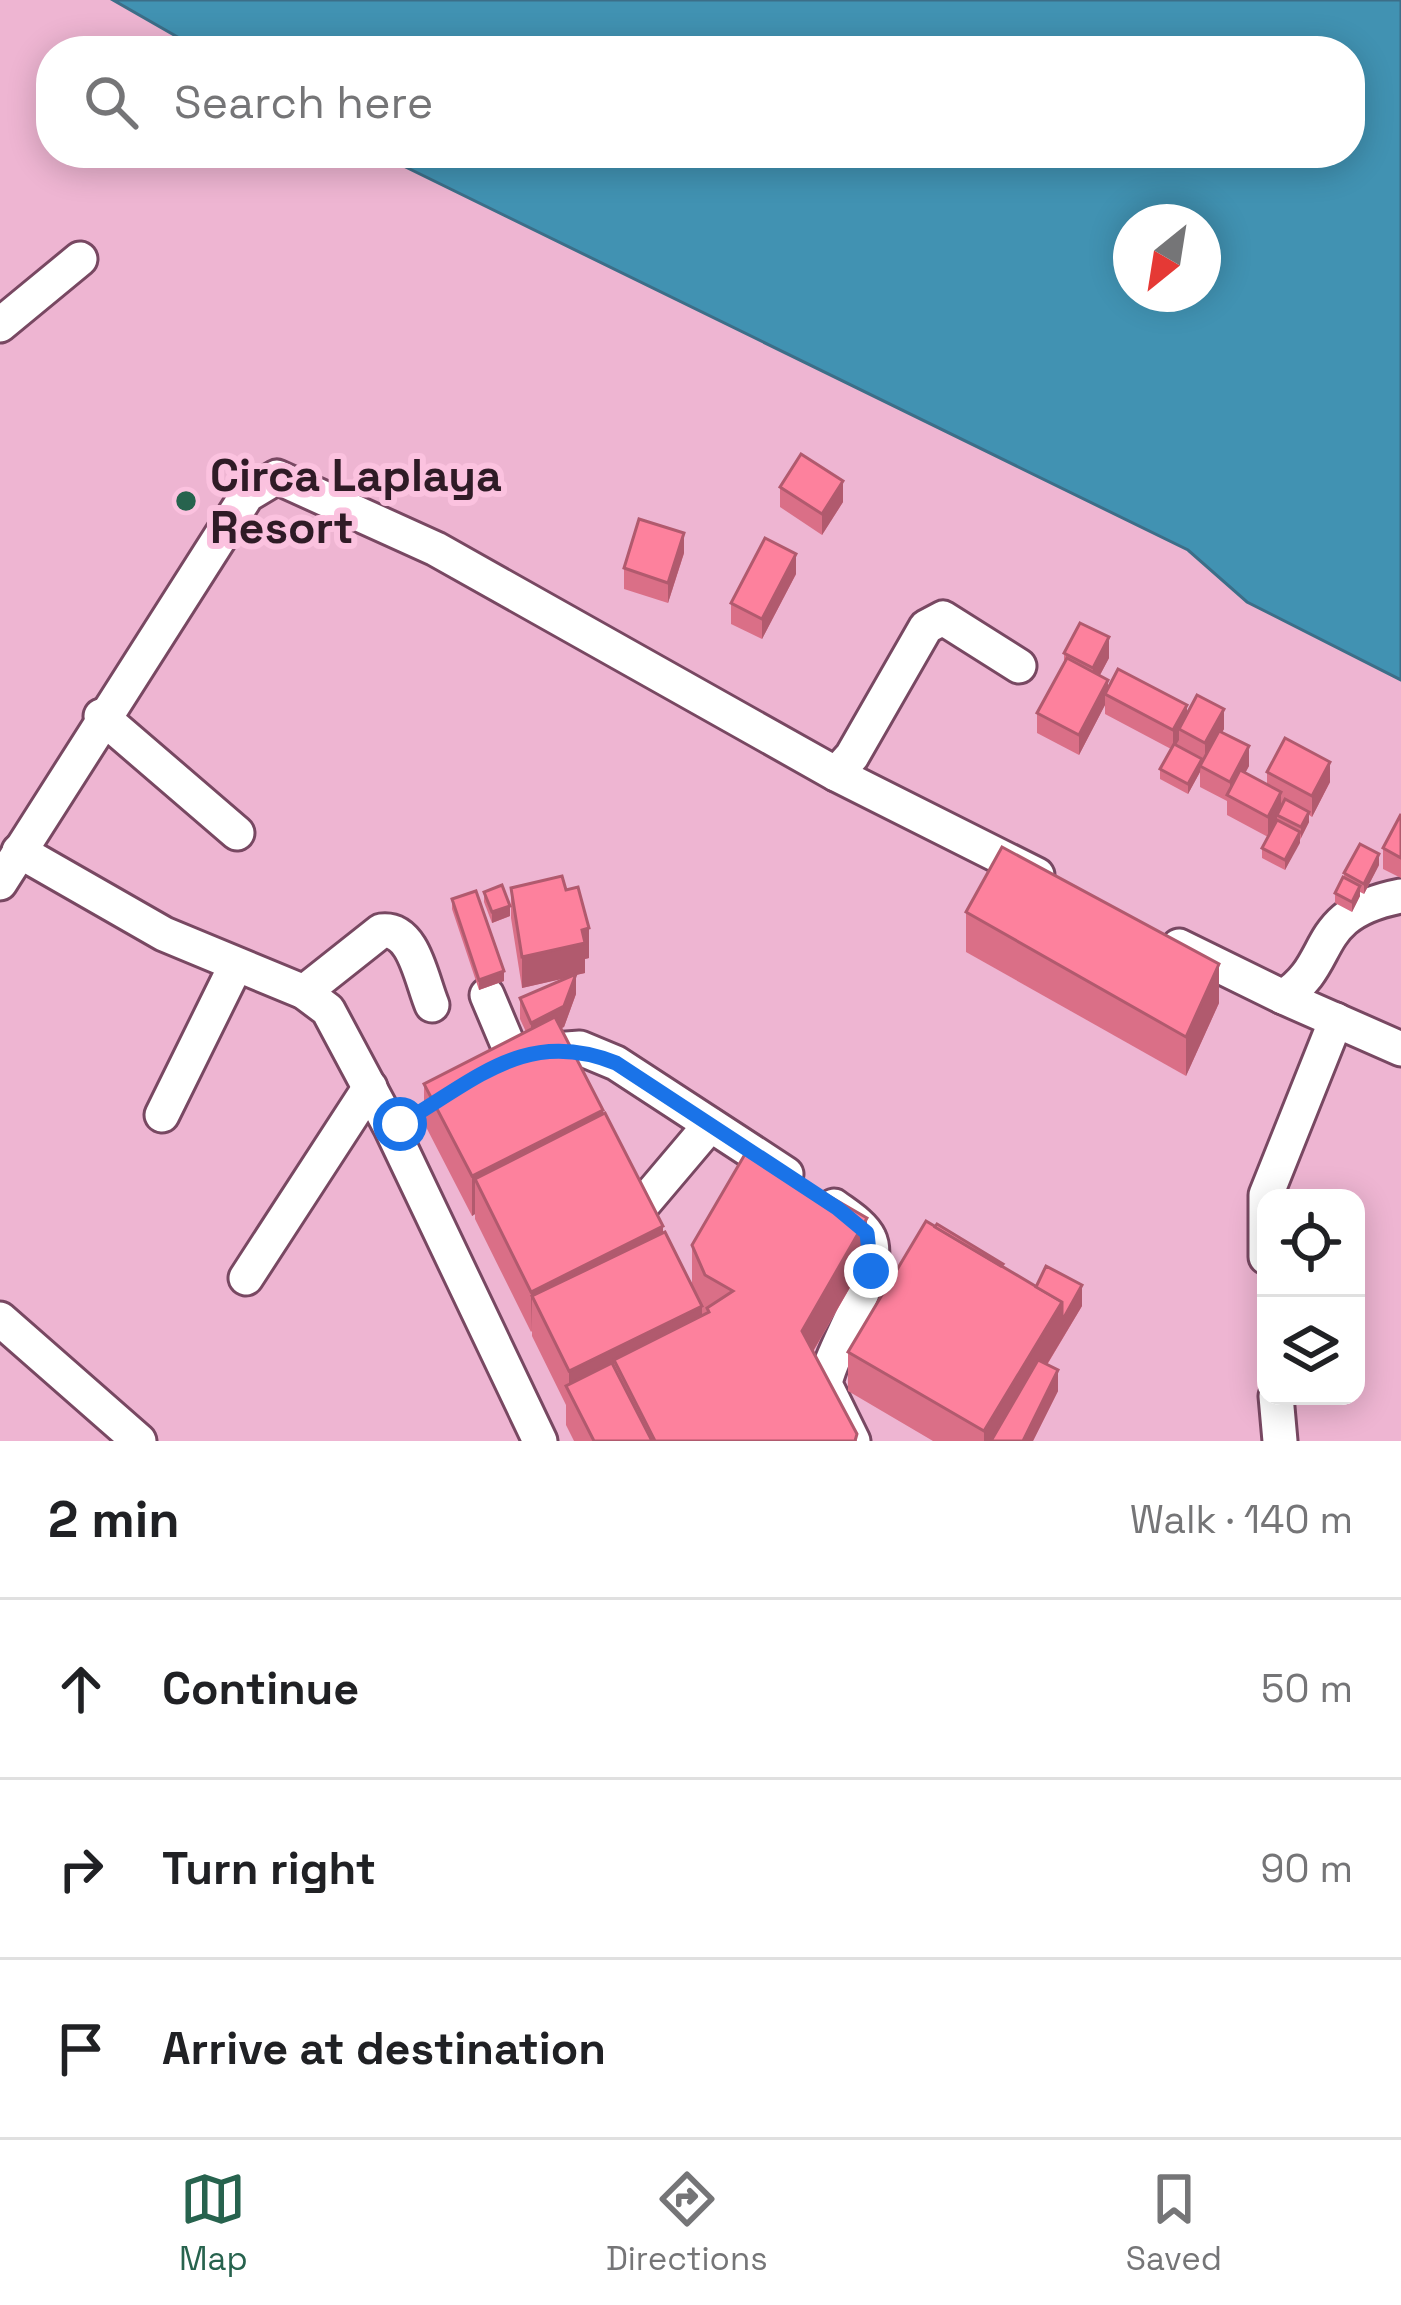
<!DOCTYPE html>
<html lang="en">
<head>
<meta charset="utf-8">
<style>
  :root { --surface:#fff; --page:#f2f2f2; --text:#202124; --muted:#757577; --line:#e0e0e0; --accent:#27634e }
  body { margin:0; font-family:"Space Grotesk",sans-serif; background:var(--page); color:var(--text) }
  .controls { position:absolute; right:36px; bottom:36px; display:grid; overflow:hidden; border-radius:24px; box-shadow:0 6px 30px #0003 }
  .controls button { width:108px; height:108px; display:grid; place-items:center; padding:0; border:0; border-bottom:3px solid var(--line); background:var(--surface); color:var(--text); font:60px sans-serif }
  .compass { position:absolute; left:1113px; top:204px; width:108px; height:108px; border-radius:50%; background:var(--surface); box-shadow:0 6px 30px #0003; rotate:210deg }
  .stop { position:absolute; width:36px; height:36px; margin:-27px; border:9px solid #1a73e8; border-radius:50%; background:#fff }
  .stop.end { background:#1a73e8; border-color:#fff; box-shadow:0 3px 12px #0008 }
  .list { margin:0; padding:0; list-style:none }
  h2 { display:flex; justify-content:space-between; align-items:center; height:156px; margin:0; padding:0 48px; font-size:51px }
  h2 small { font-size:39px; font-weight:400; color:var(--muted) }
  .list li { display:grid; grid-template-columns:78px 1fr auto; gap:36px; align-items:center; box-sizing:border-box; height:180px; padding:0 48px; border-top:3px solid var(--line) }
  .list b { display:block; font-size:45px; white-space:nowrap }
  .list em { font-size:39px; font-style:normal; color:var(--muted) }
  .icon { flex:none; width:66px; height:66px; fill:none; stroke:currentColor; stroke-width:2; stroke-linecap:round; stroke-linejoin:round }
  .map { position:relative; flex:none; width:1401px; height:1441px; overflow:hidden }
  .search { position:absolute; background:var(--surface); box-shadow:0 6px 30px #0003; left:36px; right:36px; top:36px; height:132px; display:flex; align-items:center; gap:30px; box-sizing:border-box; padding:0 42px; border-radius:48px; color:var(--muted); font-size:45px }
  .sheet { height:696px; background:var(--surface) }
  nav { display:flex; justify-content:space-around; align-items:center; box-sizing:border-box; height:168px; border-top:3px solid var(--line); background:var(--surface); font-size:33px; color:var(--muted) }
  nav a { display:grid; justify-items:center; gap:6px }
  nav .on { color:var(--accent) }
  .map>svg:first-child { display:block }
  .water { fill:#4192b2; stroke:#3c6e88; stroke-width:3; fill-rule:evenodd }
  .lines { fill:none; stroke-linecap:round; stroke-linejoin:round }
  .minor-casing { stroke:#784862; stroke-width:39 }
  .minor { stroke:#fff; stroke-width:33 }
  .wall { fill:#da6f87 }
  .shaded-wall { fill:#b15a6e }
  .building { fill:#fd819d; stroke:#b15a6e; stroke-width:3 }
  .route { stroke:#1a73e8; stroke-width:15 }
  .poi-dot { fill:#27634e; stroke:#fbc2df; stroke-width:4.5 }
  .labels { text-anchor:middle; dominant-baseline:central; stroke-width:12; stroke-linejoin:round; paint-order:stroke }
  .poi-label { font-size:45px; font-weight:bold; fill:#2f1b26; stroke:#fbc2df; text-anchor:start }
</style>
</head>
<body>
<div class="map">
<svg width="1401" height="1441" viewBox="0 0 1401 1441">
  <rect width="100%" height="100%" fill="#eeb5d2"/>
  <path class="water" d="M113,0h1288v680l-154,-78 -59,-52 -811,-397h973v-102h-1148zM1131,222h72v72h-72z"/>
  <g class="lines">
    <defs>
      <g id="minor">
        <path d="M0,325l80,-66"/>
        <path d="M101,716l136,117"/>
        <path d="M836,774l16,-18 74,-129 17,-9 76,48"/>
        <path d="M19,851l145,83 140,58 24,18 63,118 149,313"/>
        <path d="M0,883l247,-388 30,-18 159,72 400,225 201,101"/>
        <path d="M1179,946l104,51c54,-34 25,-83 118,-101"/>
        <path d="M304,992l77,-61c33,-4 40,48 51,74"/>
        <path d="M487,995l27,64"/>
        <path d="M1283,997l118,52"/>
        <path d="M526,1052l54,-4 36,15 170,111"/>
        <path d="M162,1115l73,-148"/>
        <path d="M644,1203l66,-78"/>
        <path d="M834,1206c12,9 29,19 35,32 16,32 -38,110 -44,146l28,57"/>
        <path d="M1266,1257v-62l70,-175"/>
        <path d="M246,1278l124,-191"/>
        <path d="M0,1319l139,122"/>
        <path d="M1276,1396l4,45"/>
      </g>
    </defs>
    <use href="#minor" class="minor-casing"/>
    <use href="#minor" class="minor"/>
  </g>
  <g class="wall">
    <path d="M780,487l63,15 -21,33 -42,-28z"/>
    <path d="M684,553l-16,50 -44,-14v-21z"/>
    <path d="M796,574l-34,65 -31,-15v-21z"/>
    <path d="M1064,653l45,5 -9,17 8,14 116,40 -2,3 27,34 -4,7 22,12v-13l63,10 -18,35 -3,-2v7l-24,48 -23,-12v-10l6,-11 -41,-22v-14l-27,-14v-15l-12,22 -28,-15v-10l11,-20 -66,-35v-9l-26,50 -42,-22v-20l27,-51z"/>
    <path d="M1401,814v64l-18,-9v-21z"/>
    <path d="M1379,865l-15,29 -4,-2v4l-8,16 -17,-9v-10l9,-15v-5z"/>
    <path d="M511,888l55,2 23,68 -4,1v14l-9,2v19l-12,33 -3,1 102,204 29,52v-39l175,13 -54,94 44,89h-283l-8,-16v-20l-34,-69v-5l-1,1 -56,-113v-5l-3,2 -48,-93v-39l102,-52 -6,-13v-21l49,-21 -47,11 -11,-70z"/>
    <path d="M484,892l26,24 -18,7 -8,-21z"/>
    <path d="M452,899l52,82 -25,9 -27,-81z"/>
    <path d="M966,912l253,91 -33,73 -220,-124z"/>
    <path d="M1003,1267l33,20 46,19 -35,59 11,26 -25,50h-100l-85,-50v-39z"/>
  </g>
  <g class="shaded-wall">
    <path d="M843,481v21l-21,33v-21z"/>
    <path d="M684,533v20l-16,50v-20z"/>
    <path d="M796,554v20l-34,65v-20z"/>
    <path d="M1109,637v21l-16,30v-20z"/>
    <path d="M1108,680v15l-3,-1v11l-26,50v-20z"/>
    <path d="M1187,705v21l-8,3v11l-6,10v-20z"/>
    <path d="M1224,709v20l-19,34v-20z"/>
    <path d="M1249,746v20l-17,31 -2,-1v-14z"/>
    <path d="M1202,759l-2,13 -12,22v-10z"/>
    <path d="M1330,762v20l-18,35v-21z"/>
    <path d="M1281,792v21l-4,2v5l-9,17v-20z"/>
    <path d="M1309,812v10l-8,16v-11z"/>
    <path d="M1300,832v11l-15,27v-10z"/>
    <path d="M1379,854v11l-15,29v-10z"/>
    <path d="M1360,886v10l-8,16v-10z"/>
    <path d="M510,906v10l-18,7v-11z"/>
    <path d="M589,928v30l-4,1v14l-9,2v19l-12,33 -33,16v-20l44,-47 -53,12v-31z"/>
    <path d="M1219,964v39l-33,73v-39z"/>
    <path d="M504,971v10l-25,9v-10z"/>
    <path d="M603,1110v39l-128,30v35l-3,2v-40z"/>
    <path d="M867,1218v40l-65,112v-39z"/>
    <path d="M663,1226v39l-131,31 -1,36v-40z"/>
    <path d="M1082,1285v21l-81,135h-17v-10l78,-129z"/>
    <path d="M702,1306v39l-88,15v28l-45,3v-20z"/>
    <path d="M1058,1370v21l-25,50h-10z"/>
  </g>
  <g class="building">
    <path d="M801,454l42,27 -21,33 -42,-27z"/>
    <path d="M639,519l45,14 -16,50 -44,-15z"/>
    <path d="M765,538l31,16 -34,65 -31,-16z"/>
    <path d="M1080,623l29,14 -16,31 -29,-15z"/>
    <path d="M1067,658l41,22 -29,55 -42,-22z"/>
    <path d="M1118,669l69,36 -14,25 -68,-36z"/>
    <path d="M1197,695l27,14 -19,34 -26,-14z"/>
    <path d="M1219,731l30,15 -19,36 -30,-16z"/>
    <path d="M1285,738l45,24 -18,34 -45,-24z"/>
    <path d="M1174,744l28,15 -14,25 -28,-15z"/>
    <path d="M1240,770l41,22 -13,25 -41,-22z"/>
    <path d="M1285,799l24,13 -8,15 -24,-12z"/>
    <path d="M1401,814v44l-18,-10z"/>
    <path d="M1277,820l23,12 -15,28 -23,-12z"/>
    <path d="M1360,844l19,10 -15,30 -20,-11z"/>
    <path d="M1002,847l217,117 -33,73 -220,-125z"/>
    <path d="M562,876l4,14 12,-3 11,41 -7,2 3,13 -63,14 -11,-69z"/>
    <path d="M1343,877l17,9 -8,16 -17,-9z"/>
    <path d="M502,885l8,21 -18,6 -8,-20z"/>
    <path d="M476,891l28,80 -25,9 -27,-81z"/>
    <path d="M576,974l-12,32 -33,17 -11,-25z"/>
    <path d="M555,1017l48,93 -131,66 -48,-92z"/>
    <path d="M605,1113l58,113 -132,66 -56,-113z"/>
    <path d="M748,1149l119,69 -65,113 55,103 -2,7h-200l-41,-81 95,-48 -2,-4 26,-17 -28,-16 -13,-30z"/>
    <path d="M926,1221l136,81 -78,129 -136,-79z"/>
    <path d="M937,1224l66,40 -2,2 -66,-39z"/>
    <path d="M665,1232l37,74 -133,65 -37,-75z"/>
    <path d="M1046,1266l36,19 -20,36v-19l-26,-15z"/>
    <path d="M1038,1360l20,10 -35,71h-32z"/>
    <path d="M612,1363l40,78h-58l-28,-55z"/>
  </g>
  <g class="lines">
    <path class="route" d="M400,1124c76,-44 126,-97 216,-61l221,145 30,25 4,38"/>
  </g>
  <circle class="poi-dot" cx="186" cy="501" r="12"/>
  <g class="labels">
    <g class="poi-label">
      <text x="210" y="475">Circa Laplaya<tspan x="210" dy="52">Resort</tspan></text>
    </g>
  </g>
</svg>
<div class="controls">
<button><svg class="icon" aria-label="locate" viewBox="0 0 24 24"><circle cx="12" cy="12" r="6"/><path d="M12 2v4M12 18v4M2 12h4M18 12h4"/></svg></button>
<button><svg class="icon" aria-label="layers" viewBox="0 0 24 24"><path d="M12 4l9 5-9 5-9-5zM3 14l9 5 9-5"/></svg></button>
</div>
<svg class="compass" viewBox="-18 -18 36 36"><path d="M0-13l5 13h-10z" fill="#e53935"/><path d="M0 13l5-13h-10z" fill="#757577"/></svg>
<div class="stop" style="left:400px;top:1124px"></div>
<div class="stop end" style="left:871px;top:1271px"></div>
<div class="search"><svg class="icon" aria-label="search" viewBox="0 0 24 24"><circle cx="10" cy="10" r="6"/><path d="M15 15l6 6"/></svg>Search here</div>
</div>
<section class="sheet">
<h2>2 min<small>Walk · 140 m</small></h2>
<ul class="list">
<li><svg class="icon" aria-label="ahead" viewBox="0 0 24 24"><path d="M12 20V5M6 11l6-6 6 6"/></svg><div><b>Continue</b></div><em>50 m</em></li>
<li><svg class="icon" aria-label="right" viewBox="0 0 24 24"><path d="M7 20v-9h11M14 6l5 5-5 5"/></svg><div><b>Turn right</b></div><em>90 m</em></li>
<li><svg class="icon" aria-label="arrive" viewBox="0 0 24 24"><path d="M6 21V4h12l-3 4 3 4H6"/></svg><div><b>Arrive at destination</b></div></li>
</ul>
</section>
<nav>
<a class="on"><svg class="icon" aria-label="map" viewBox="0 0 24 24"><path d="M3 6l6-2 6 2 6-2v14l-6 2-6-2-6 2zM9 4v14M15 6v14"/></svg>Map</a>
<a><svg class="icon" aria-label="directions" viewBox="0 0 24 24"><path d="M12 3l9 9-9 9-9-9zM9 14v-3h6M13 9l2 2-2 2"/></svg>Directions</a>
<a><svg class="icon" aria-label="saved" viewBox="0 0 24 24"><path d="M7 4h10v16l-5-4-5 4z"/></svg>Saved</a>
</nav>
</body>
</html>
